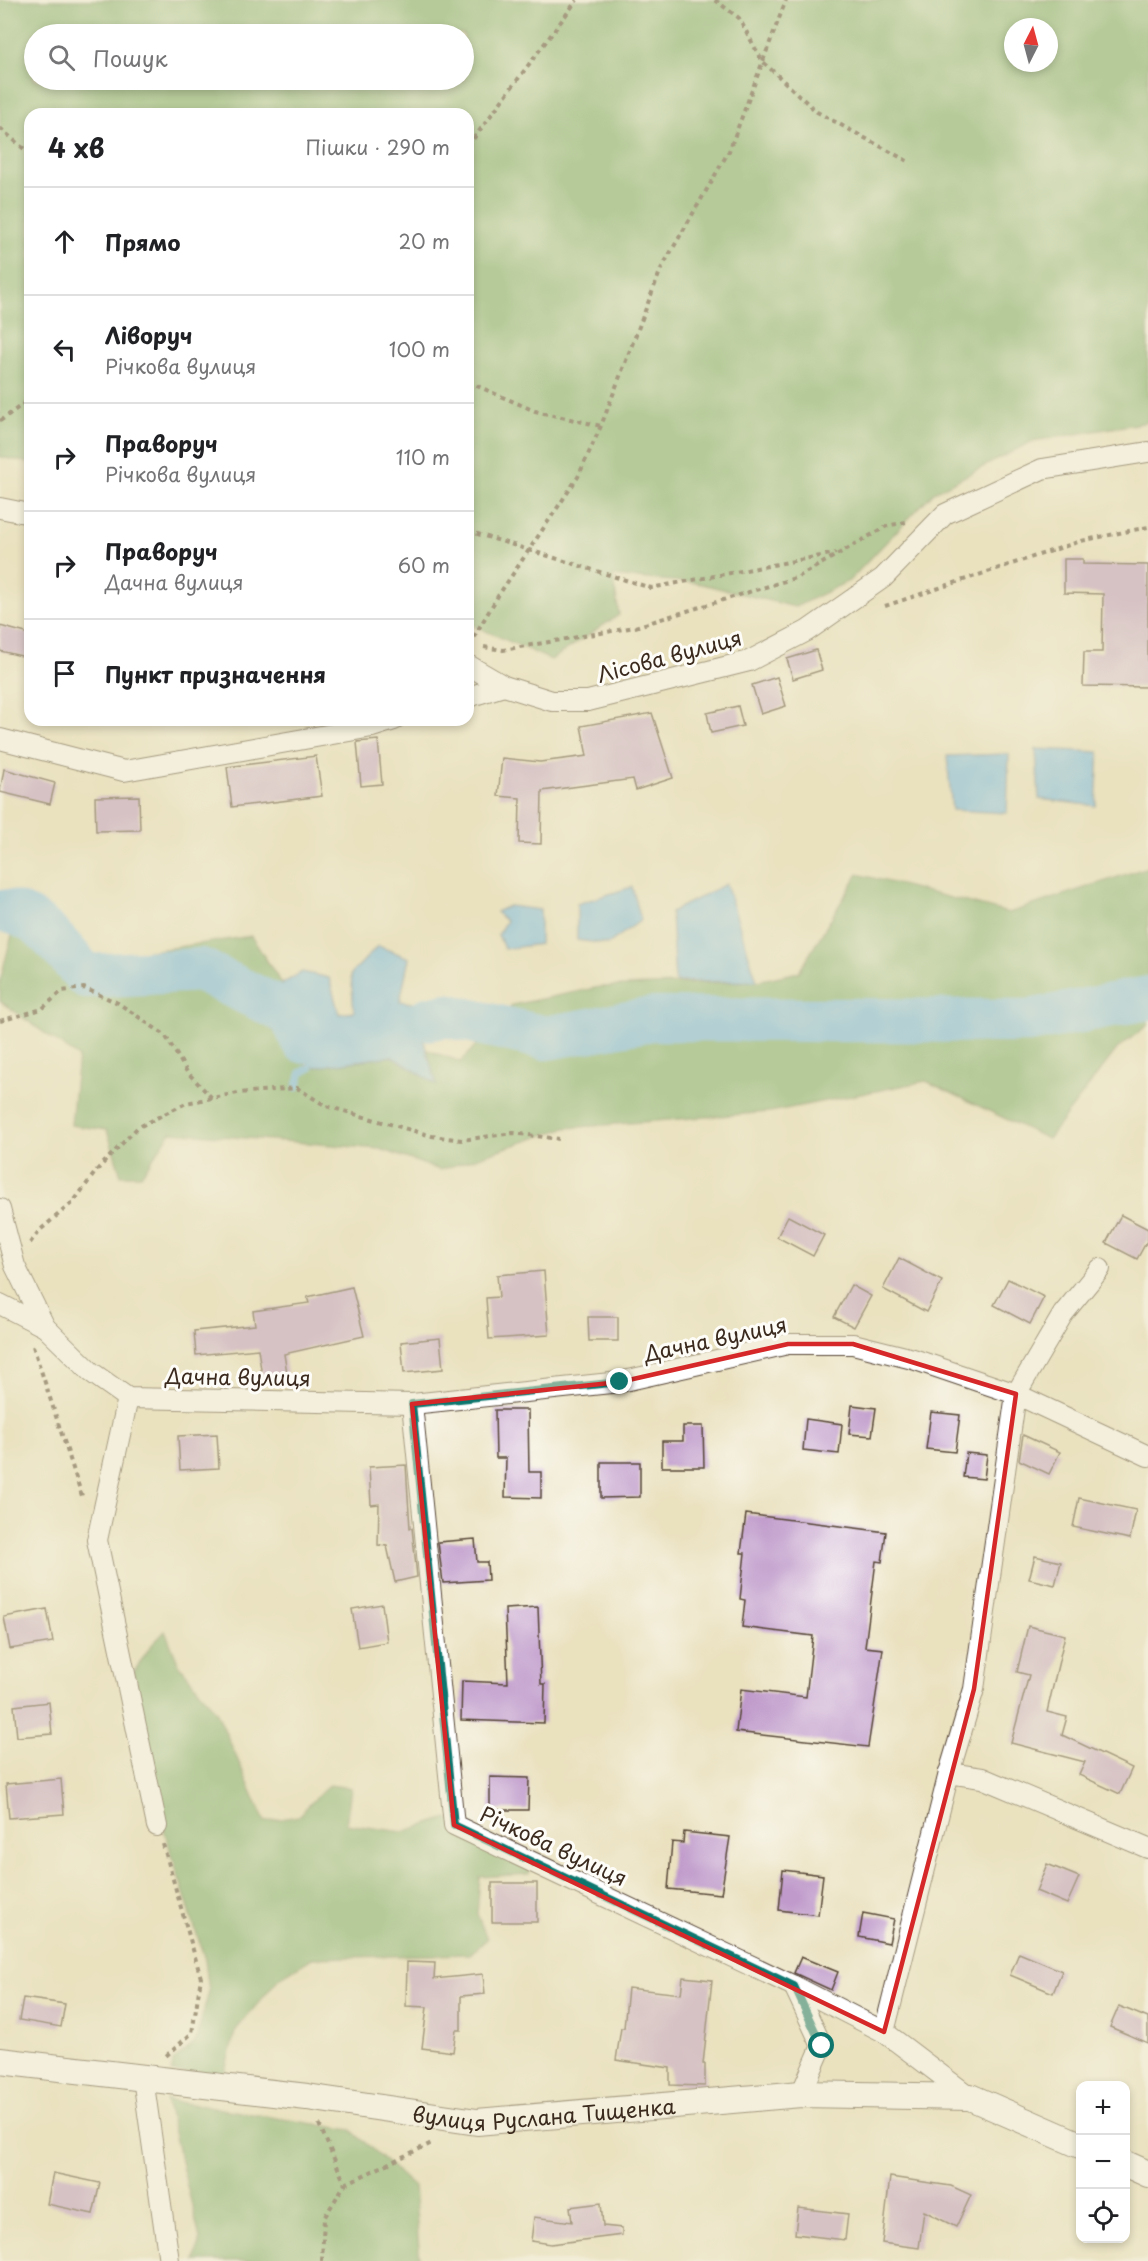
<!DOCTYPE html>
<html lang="uk">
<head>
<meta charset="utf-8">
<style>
  :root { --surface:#fff; --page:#f2f2f2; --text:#202124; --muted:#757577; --line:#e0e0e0 }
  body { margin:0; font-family:"Playpen Sans",sans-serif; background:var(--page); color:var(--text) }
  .controls { position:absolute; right:18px; bottom:18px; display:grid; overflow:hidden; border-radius:12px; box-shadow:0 3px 9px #0003 }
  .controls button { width:54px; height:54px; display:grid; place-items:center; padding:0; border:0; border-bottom:2px solid var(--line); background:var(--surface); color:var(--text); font:30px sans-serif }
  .compass { position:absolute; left:1004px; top:18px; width:54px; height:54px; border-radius:50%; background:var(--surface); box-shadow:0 3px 9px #0003; rotate:6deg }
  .stop { position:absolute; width:18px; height:18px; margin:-14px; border:4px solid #0f766e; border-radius:50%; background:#fff }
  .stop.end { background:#0f766e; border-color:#fff; box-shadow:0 2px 6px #0008 }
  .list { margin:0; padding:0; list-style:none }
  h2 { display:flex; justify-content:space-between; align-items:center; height:78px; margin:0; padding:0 24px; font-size:26px }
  h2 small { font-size:20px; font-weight:400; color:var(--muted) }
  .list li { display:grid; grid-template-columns:39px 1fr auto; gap:18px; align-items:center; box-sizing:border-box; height:108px; padding:0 24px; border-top:2px solid var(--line) }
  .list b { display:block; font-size:22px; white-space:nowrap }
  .list p { margin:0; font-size:20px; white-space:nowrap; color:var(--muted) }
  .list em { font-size:20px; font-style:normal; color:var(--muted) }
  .icon { flex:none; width:33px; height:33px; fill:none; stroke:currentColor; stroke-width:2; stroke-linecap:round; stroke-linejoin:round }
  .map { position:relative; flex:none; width:1148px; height:2261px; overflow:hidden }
  .search { position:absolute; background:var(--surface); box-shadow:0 3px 9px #0003; left:24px; top:24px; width:450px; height:66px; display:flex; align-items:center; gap:15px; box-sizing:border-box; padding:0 21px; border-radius:33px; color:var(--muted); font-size:22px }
  .panel { position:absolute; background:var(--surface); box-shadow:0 3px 9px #0003; left:24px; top:108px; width:450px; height:618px; border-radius:18px }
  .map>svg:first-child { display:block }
  .forest { fill:#78ad6a; stroke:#5a6c44; stroke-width:1.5; fill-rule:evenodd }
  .water { fill:#72b9ea; stroke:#567284; stroke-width:1.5 }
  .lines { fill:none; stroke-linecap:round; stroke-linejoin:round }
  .stream { stroke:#72b9ea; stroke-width:8 }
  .river { stroke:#72b9ea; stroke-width:44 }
  .building { fill:#bf9acb }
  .minor-casing { stroke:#554536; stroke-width:22 }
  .tertiary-casing { stroke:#554536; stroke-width:28 }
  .path { stroke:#554536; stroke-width:4; stroke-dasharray:4.5 4.5; stroke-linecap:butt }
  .minor { stroke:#fff; stroke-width:20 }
  .tertiary { stroke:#fff; stroke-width:26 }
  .route { stroke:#0f766e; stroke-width:8 }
  .marked { fill:none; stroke:#d62828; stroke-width:4.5; stroke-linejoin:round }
  .labels { text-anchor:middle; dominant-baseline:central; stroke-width:6; stroke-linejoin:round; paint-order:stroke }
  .street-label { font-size:21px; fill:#3b2a1e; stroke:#fdfcf7 }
</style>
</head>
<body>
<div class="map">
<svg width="1148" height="2261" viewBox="0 0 1148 2261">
  <rect width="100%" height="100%" fill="#fdfcf7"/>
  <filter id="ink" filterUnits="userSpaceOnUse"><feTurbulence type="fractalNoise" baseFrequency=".0167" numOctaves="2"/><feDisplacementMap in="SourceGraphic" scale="12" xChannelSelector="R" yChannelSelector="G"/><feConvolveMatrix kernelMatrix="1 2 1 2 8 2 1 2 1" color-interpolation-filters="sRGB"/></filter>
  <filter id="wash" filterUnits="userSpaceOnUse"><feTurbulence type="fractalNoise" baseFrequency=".008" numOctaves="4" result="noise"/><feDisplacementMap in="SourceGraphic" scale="24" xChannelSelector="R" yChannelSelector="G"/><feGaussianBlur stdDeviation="1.35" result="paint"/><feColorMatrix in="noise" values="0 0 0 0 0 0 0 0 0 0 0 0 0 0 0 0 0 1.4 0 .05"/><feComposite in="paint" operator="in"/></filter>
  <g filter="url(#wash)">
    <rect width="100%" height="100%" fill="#eae1bf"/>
    <g class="forest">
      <path d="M0,0h1148v422l-115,19 -99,51 -85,89 -54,26 -98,-24 -84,-7 6,39 -68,45 -83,-37v-509h-438v349l-30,-6zM1013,27h36v36h-36zM464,34v46h-430v-46z"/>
      <path d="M1148,867v158l-31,24 -69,90 -122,-58 -156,31 -205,16 -125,42 -60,-21 -209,-17 -30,43h-20l-14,-45 -36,-5 7,-68 -78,-56v-20l13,-50 21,-30 57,59 160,-24 31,48 -15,40 43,44 82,-12 44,28 -9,-34 34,12 51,-57 88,-18 157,-6 42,-9 59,-98 151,39z"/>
      <path d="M165,1631l13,32 39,50 48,109 33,-6 31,-31 22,3 -5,36 57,8 45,-14 86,39 -5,17 -49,3 -3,37 10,25 -17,15 -158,4 -34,21 -43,52 -11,44 -52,-3 1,-11 22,-18 14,-51 -4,-32 -40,-127 -31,-161 16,-25z"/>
      <path d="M166,2100l185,30 63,57 6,74h-225l5,-23z"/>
    </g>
    <g class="water">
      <path d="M1036,749l63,3 -3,54 -57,-7z"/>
      <path d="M1009,754l-2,59 -55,-3 -5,-54z"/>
      <path d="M726,884l31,97 -82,1 -4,-70z"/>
      <path d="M632,887l9,33 -33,24 -31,-4v-36z"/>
      <path d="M509,906l31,4v34l-36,5 -6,-15 8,-13 -10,-9z"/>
      <path d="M378,946l31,12 -9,43 96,17 -23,14h-52l16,53 -45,-29 -82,12 -28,-84 20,-12 27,6 10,36 15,-2 -3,-38z"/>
    </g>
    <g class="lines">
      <path class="stream" d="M297,1087l4,-14 9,-5"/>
      <g class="river">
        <path d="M0,911c37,0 63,40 86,65l115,-6 89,44 13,27 45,-4"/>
        <path d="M428,1019l18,-4 100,23 106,-19 377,2 119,-23"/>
      </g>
    </g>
    <g id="blocks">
      <g class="building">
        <path d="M1064,559h19v5l65,1v122l-65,-1 1,-34h18l1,-58 -39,-1z"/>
        <path d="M0,626l30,8v24l-30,-7z"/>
        <path d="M816,650l6,20 -29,9 -6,-20z"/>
        <path d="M777,677l9,29 -25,8 -9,-29z"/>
        <path d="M738,706l5,20 -32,7 -4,-20z"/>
        <path d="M652,713l21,65 -37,12 -3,-11 -91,12 -1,53 -22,-1 1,-45 -22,-2 4,-38 38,4 47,-6 -6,-30z"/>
        <path d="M378,740l4,44 -21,2 -4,-44z"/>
        <path d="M316,756l6,40 -90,11 -5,-40z"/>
        <path d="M4,769l51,14 -5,21 -50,-12z"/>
        <path d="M139,796l1,34 -44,1 -1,-34z"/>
        <path d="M1121,1215l27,14v10l-11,20 -31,-16z"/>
        <path d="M788,1216l36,19 -11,21 -36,-19z"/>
        <path d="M899,1258l43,23 -16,31 -43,-23z"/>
        <path d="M544,1271l5,64 -60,4 -3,-41 13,-1 -2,-22z"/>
        <path d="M1008,1279l36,18 -14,27 -36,-19z"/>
        <path d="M851,1285l20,11 -17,31 -20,-10z"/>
        <path d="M352,1287l12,49 -80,18 4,25 -25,4 -5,-34 -62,6 -2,-24 61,-6 -2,-14 56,-8 -2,-6z"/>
        <path d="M588,1317h30v24h-29z"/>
        <path d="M440,1338l3,31 -39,4 -3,-31z"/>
        <path d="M852,1405l24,3 -4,28 -23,-2z"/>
        <path d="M495,1410h33l1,62h12v26l-36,-1 1,-39h-10z"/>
        <path d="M931,1412l29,3 -5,37 -29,-3z"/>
        <path d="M806,1419l36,5 -3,30 -36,-4z"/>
        <path d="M683,1426h20l1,41h-42v-26h21z"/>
        <path d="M217,1434l2,34 -39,2 -2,-34z"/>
        <path d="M1023,1435l37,17 -11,22 -30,-14z"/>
        <path d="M966,1453l21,2 -3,24 -21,-2z"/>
        <path d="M601,1462h39v35l-39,1z"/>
        <path d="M406,1465l4,63h2l5,49 -22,5 -8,-36 -9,-1 1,-41 -8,1 -2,-38z"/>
        <path d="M1079,1498l57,12 -6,29 -57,-12z"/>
        <path d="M746,1514l140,18 -4,30 -6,-1 -11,86 18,2 -15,98 -132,-15 5,-43 65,8 7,-61 -71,-9 3,-27 -5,-1 5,-46h-4z"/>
        <path d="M475,1539l2,23h10l1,18 -45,3 -5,-41z"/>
        <path d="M1035,1556l26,6 -6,23 -26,-6z"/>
        <path d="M382,1604l5,38 -29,5 -6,-38z"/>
        <path d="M538,1607l3,77h4l-1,39 -83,-3 1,-39 46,2 -3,-74z"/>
        <path d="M47,1609l6,33 -43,7 -6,-32z"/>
        <path d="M1028,1626l37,9 -18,77 20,5 -5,18 70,33 -12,26 -41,-19 6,-13 -74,-19 18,-68 -12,-3z"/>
        <path d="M49,1702l3,32 -35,3 -3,-31z"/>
        <path d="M490,1777l39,1 -1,32h-38z"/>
        <path d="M61,1779l3,35 -55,4 -3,-34z"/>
        <path d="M684,1832l46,5 -9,57 -53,-5 4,-47 11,1z"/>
        <path d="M1047,1864l32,13 -12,27 -31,-13z"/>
        <path d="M783,1870l40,5 -5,40 -39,-5z"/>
        <rect x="492" y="1883" width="45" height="39"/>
        <path d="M863,1913l31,6 -5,24 -30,-6z"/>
        <path d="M1019,1953l43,18 -9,22 -43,-18z"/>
        <path d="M801,1957l37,15 -7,18 -37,-17z"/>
        <path d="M407,1962l28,1 -1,16 49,-5 2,20 -24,2v34h-5l-3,22 -31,-4 5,-41 -21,-1z"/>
        <path d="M683,1977l29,3 -9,84h2v22l-35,-1v-17l-54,-8 5,-32h3l4,-40 53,6z"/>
        <path d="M23,1998l42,6 -4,23 -42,-7z"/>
        <path d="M1119,2006l29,12v25l-38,-16z"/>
        <path d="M53,2173l47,10 -7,31 -46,-10z"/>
        <path d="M890,2177l61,9 20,9 -15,32 -32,-16 -5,37 -37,-5z"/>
        <path d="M601,2203l2,23 19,2v7l-71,9 -20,-3 3,-24 38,5 -2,-15z"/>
        <path d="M798,2208l50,6 -3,26 -50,-6z"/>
      </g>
    </g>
  </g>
  <g filter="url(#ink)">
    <use href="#blocks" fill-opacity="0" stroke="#554536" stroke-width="1.5"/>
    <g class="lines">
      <defs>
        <g id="minor">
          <path d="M0,508l30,6"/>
          <path d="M468,665l36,21 48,15h36l161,-40 58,-30 76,-53 62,-64 97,-45 106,-17"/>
          <path d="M468,697l36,-11"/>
          <path d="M0,739l124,32 248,-44 22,-7"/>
          <path d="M0,1209l15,57 30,61"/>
          <path d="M0,1304l45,23 46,45 37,26 284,6 208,-22 168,-38h65l60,15 103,35 132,62"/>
          <path d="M128,1398l-31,142 60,286"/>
          <path d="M412,1404l42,421 340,161 90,46 86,65"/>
          <path d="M949,1773l33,5 166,70"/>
          <path d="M794,1986l28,60 -21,48"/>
          <path d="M884,2032l65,-259 25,-84 42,-295 47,-80 37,-45"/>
          <path d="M143,2078l26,183"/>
        </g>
        <g id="tertiary">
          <path id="s1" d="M0,2061l307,36 170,25 324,-28 169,3 110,48"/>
          <path d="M1126,2164l22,10"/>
        </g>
      </defs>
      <use href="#minor" class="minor-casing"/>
      <use href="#tertiary" class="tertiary-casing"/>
      <g class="path">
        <path d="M715,0l24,18 23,43 55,51 94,51"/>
        <path d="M0,128l30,26"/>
        <path d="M468,146l109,-146"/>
        <path d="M468,382l67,29 66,15"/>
        <path d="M0,421l30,-22"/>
        <path d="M468,531l183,57 185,-35"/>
        <path d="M885,606l196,-65 67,-14"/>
        <path d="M469,645l29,-49 80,-119 23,-51 60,-157 68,-118 57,-151"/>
        <path d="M484,647l19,3 132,-23 163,-50 89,-51 19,-4"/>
        <path d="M0,1021l42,-12 20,-18 22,-3 34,15 47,32 22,37 25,26"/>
        <path d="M30,1243l9,-12 35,-30 23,-31 40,-42 49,-25 52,-10 59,-5 29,18 106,30 30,4 51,-7 46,6"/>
        <path d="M33,1346l50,153"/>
        <path d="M163,1844l38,134 -9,55 -26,23"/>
        <path d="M319,2124l26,60 -21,34 -2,43"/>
        <path d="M345,2184l89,-42"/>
      </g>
      <use href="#minor" class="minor"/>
      <use href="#tertiary" class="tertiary"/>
    </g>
  </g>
  <g class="lines" filter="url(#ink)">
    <path class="route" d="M620,1382l-208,22 42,421 340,161 28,60"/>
  </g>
  <path d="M0 0H1148V2261H0ZM788,1344h65l163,50 -42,295 -90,343 -430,-207 -42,-421 208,-22z" fill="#eae1bf" fill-opacity=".55" fill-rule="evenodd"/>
  <path class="marked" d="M788,1344h65l163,50 -42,295 -90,343 -430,-207 -42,-421 208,-22z"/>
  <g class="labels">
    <g class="street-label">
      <text transform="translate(669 655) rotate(-15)">Лісова вулиця</text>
      <text transform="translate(715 1338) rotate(-12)">Дачна вулиця</text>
      <text transform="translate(238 1376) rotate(1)">Дачна вулиця</text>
      <text transform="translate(554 1845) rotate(25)">Річкова вулиця</text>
      <text stroke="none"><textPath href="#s1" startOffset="548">вулиця Руслана Тищенка</textPath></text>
    </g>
  </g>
</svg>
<div class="controls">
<button>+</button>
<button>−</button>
<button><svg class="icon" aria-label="locate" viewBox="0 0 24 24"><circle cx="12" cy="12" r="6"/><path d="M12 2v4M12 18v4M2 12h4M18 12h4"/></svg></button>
</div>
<svg class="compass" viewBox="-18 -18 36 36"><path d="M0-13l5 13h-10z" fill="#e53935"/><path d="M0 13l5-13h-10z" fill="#757577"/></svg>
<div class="stop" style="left:822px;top:2046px"></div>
<div class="stop end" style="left:620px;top:1382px"></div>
<div class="search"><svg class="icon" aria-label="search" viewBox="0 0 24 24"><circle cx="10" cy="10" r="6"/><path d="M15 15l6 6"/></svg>Пошук</div>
<section class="panel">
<h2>4 хв<small>Пішки · 290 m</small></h2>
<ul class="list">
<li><svg class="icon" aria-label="ahead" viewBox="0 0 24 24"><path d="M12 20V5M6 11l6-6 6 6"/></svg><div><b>Прямо</b></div><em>20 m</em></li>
<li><svg class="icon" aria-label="left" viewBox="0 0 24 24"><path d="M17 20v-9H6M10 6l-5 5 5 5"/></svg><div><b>Ліворуч</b><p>Річкова вулиця</p></div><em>100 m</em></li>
<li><svg class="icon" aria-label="right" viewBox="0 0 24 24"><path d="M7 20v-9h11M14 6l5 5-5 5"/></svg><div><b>Праворуч</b><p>Річкова вулиця</p></div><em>110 m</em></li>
<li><svg class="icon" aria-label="right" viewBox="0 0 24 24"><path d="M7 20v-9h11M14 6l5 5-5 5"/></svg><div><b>Праворуч</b><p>Дачна вулиця</p></div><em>60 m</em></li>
<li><svg class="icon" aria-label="arrive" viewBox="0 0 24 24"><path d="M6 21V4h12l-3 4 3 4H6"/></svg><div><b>Пункт призначення</b></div></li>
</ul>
</section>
</div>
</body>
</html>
